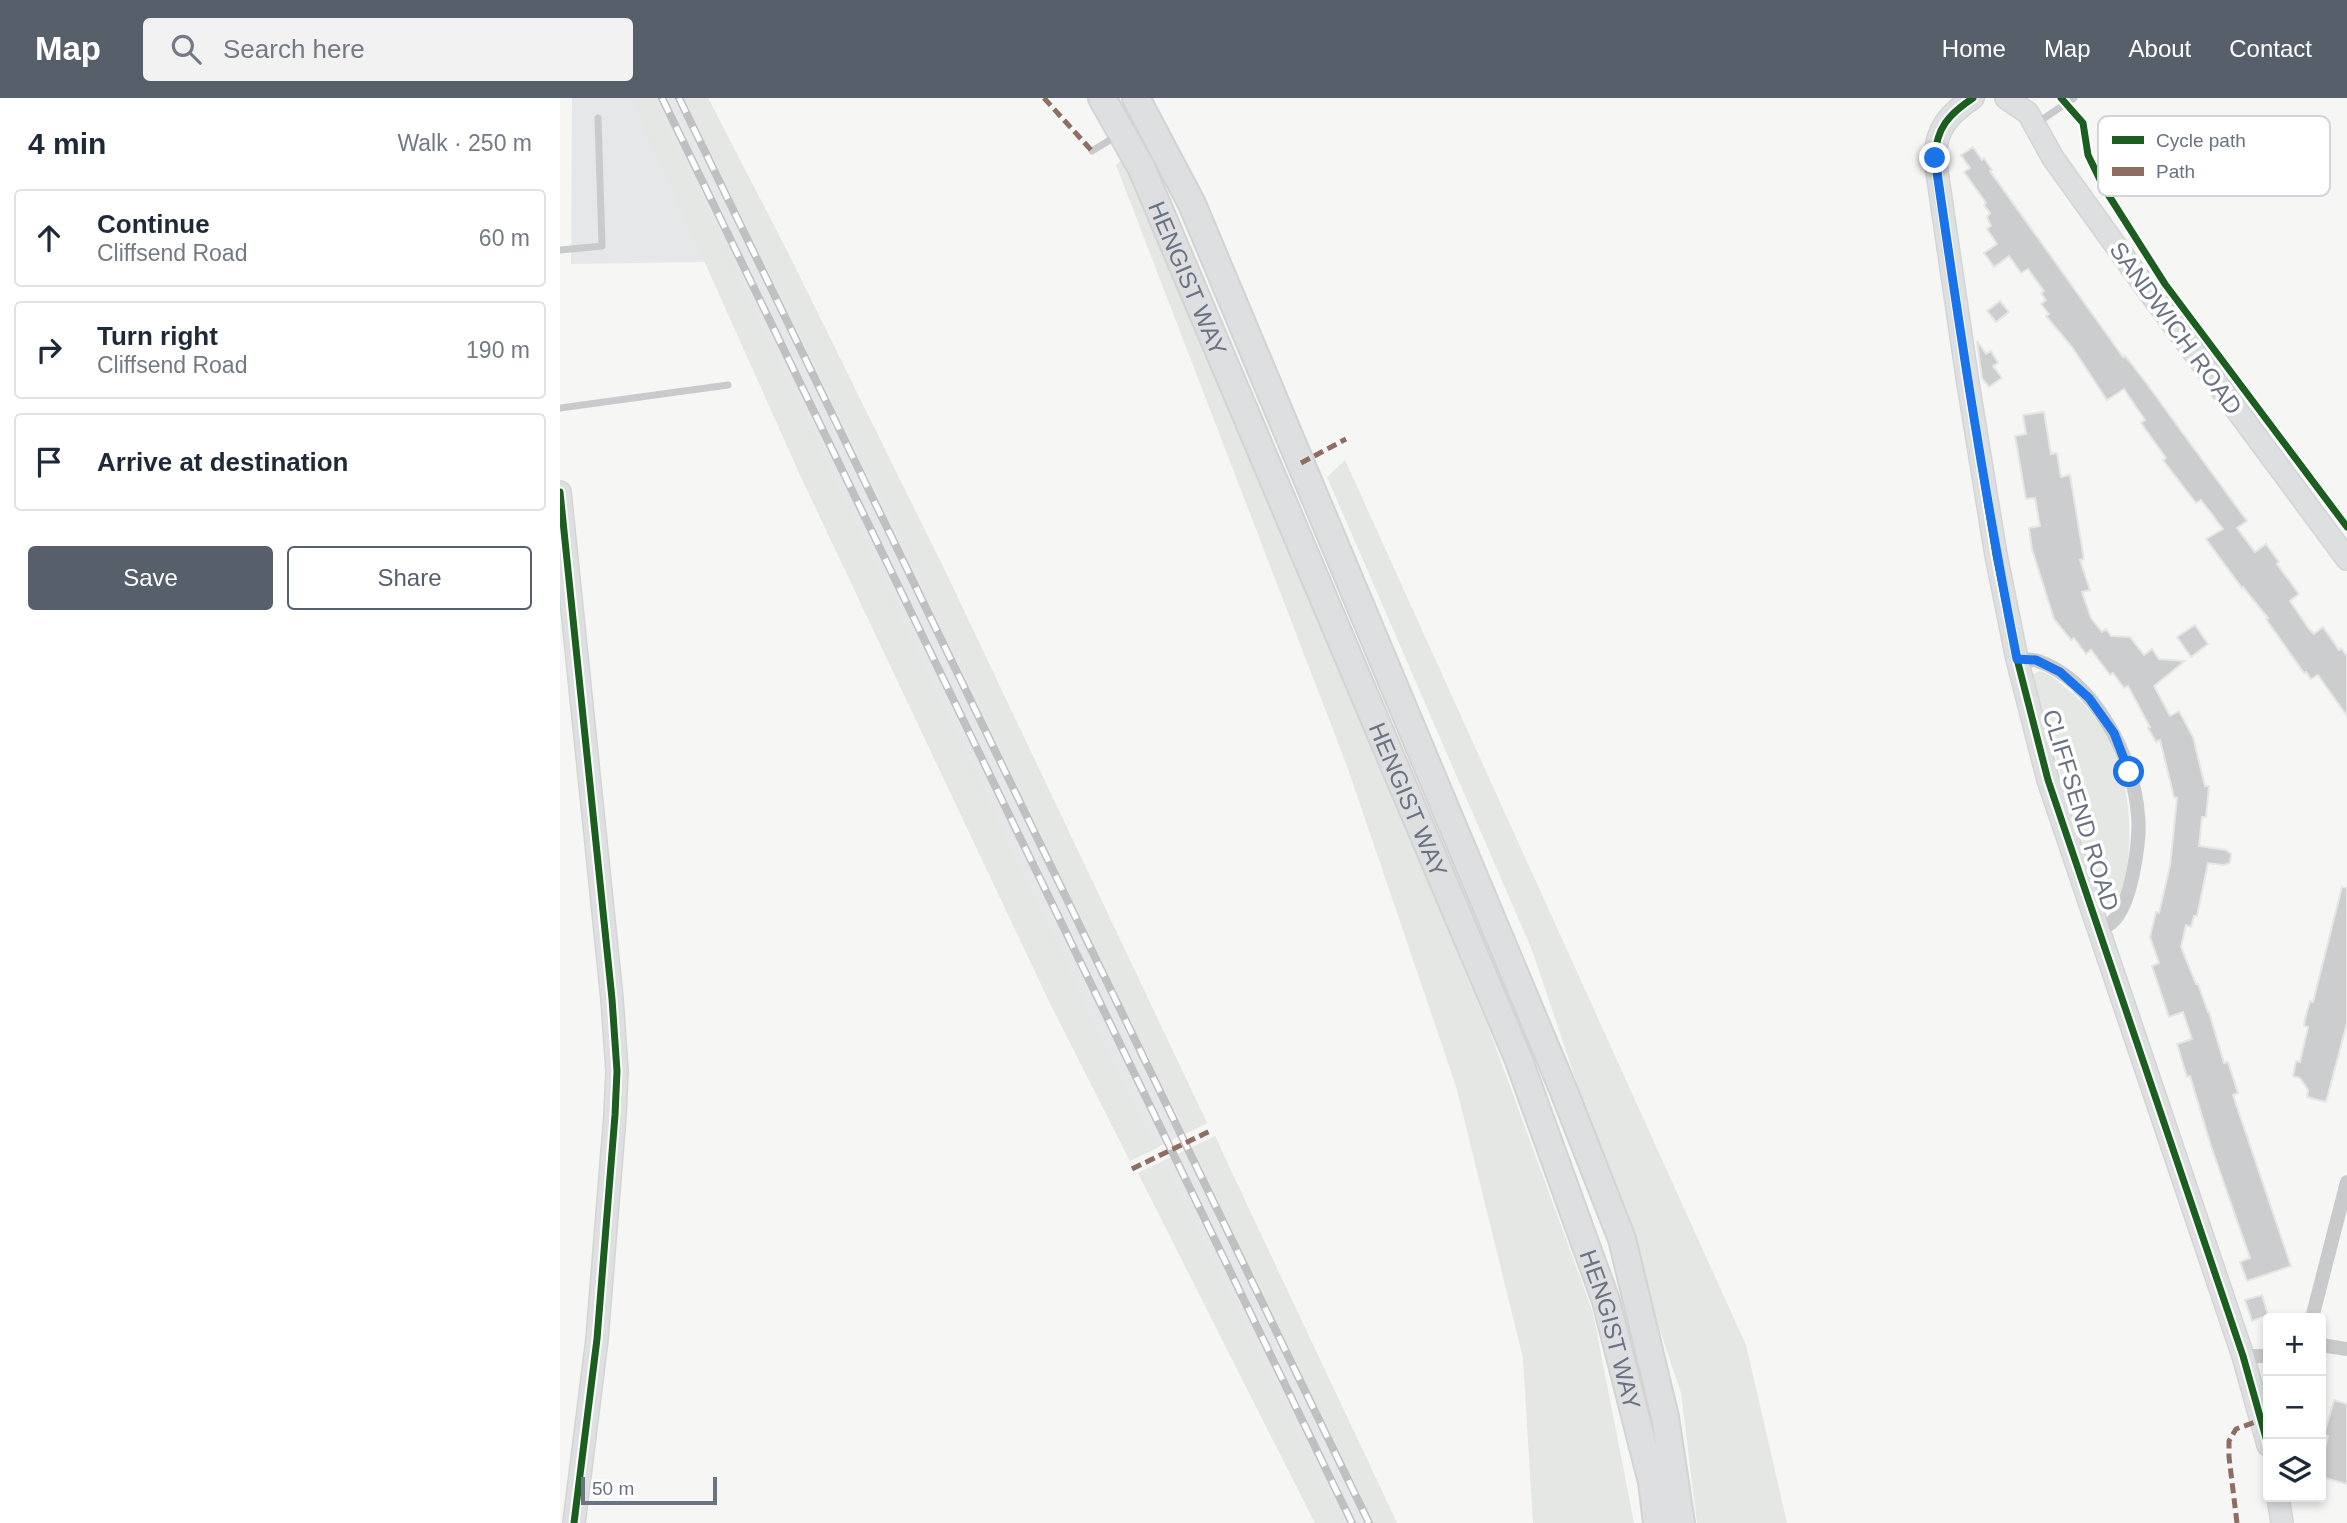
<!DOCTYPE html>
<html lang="en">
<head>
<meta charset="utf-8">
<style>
  :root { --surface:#fff; --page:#f2f2f3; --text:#1f2937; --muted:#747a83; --line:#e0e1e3; --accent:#575f6b }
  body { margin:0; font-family:Helvetica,sans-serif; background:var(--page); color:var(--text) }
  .controls { position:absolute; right:21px; bottom:21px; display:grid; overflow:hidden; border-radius:7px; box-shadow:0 4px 10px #0003 }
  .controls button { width:63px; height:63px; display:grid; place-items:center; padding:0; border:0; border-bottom:2px solid var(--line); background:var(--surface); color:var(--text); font:35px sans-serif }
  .scale { position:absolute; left:21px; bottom:18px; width:136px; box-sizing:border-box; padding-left:7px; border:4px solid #6a7382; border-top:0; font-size:19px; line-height:24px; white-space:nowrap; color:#6a7382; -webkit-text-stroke:5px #fff; paint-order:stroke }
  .stop { position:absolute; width:21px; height:21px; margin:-16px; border:5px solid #1a73e8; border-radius:50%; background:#fff }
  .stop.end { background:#1a73e8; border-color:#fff; box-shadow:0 2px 7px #0008 }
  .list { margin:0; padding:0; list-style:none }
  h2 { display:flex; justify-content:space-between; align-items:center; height:91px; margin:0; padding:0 28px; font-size:30px }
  h2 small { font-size:23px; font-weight:400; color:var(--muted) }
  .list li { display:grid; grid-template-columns:46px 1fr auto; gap:21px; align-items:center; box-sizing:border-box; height:98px; margin:0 14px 14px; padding:0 14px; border:2px solid var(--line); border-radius:7px }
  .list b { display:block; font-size:26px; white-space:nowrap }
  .list p { margin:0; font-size:23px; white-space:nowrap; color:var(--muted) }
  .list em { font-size:23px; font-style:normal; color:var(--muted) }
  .actions { display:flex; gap:14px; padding:21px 28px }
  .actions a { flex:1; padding:16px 0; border:2px solid var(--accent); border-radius:7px; text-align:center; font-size:24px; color:var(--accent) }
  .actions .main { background:var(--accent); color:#fff }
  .icon { flex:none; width:38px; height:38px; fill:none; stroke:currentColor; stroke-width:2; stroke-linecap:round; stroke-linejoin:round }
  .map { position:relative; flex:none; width:1787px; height:1425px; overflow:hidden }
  header { display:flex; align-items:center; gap:42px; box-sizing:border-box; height:98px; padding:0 35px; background:var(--accent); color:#fff }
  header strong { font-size:33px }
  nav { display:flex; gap:38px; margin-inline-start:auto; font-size:24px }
  .search { width:490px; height:63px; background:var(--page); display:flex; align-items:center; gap:18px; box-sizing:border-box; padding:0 24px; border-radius:7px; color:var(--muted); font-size:26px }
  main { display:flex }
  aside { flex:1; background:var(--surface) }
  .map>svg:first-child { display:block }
  .built { fill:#e6e7e8 }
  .green { fill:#e4e7e3 }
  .building { fill:#cccdce; stroke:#e6e6e5; stroke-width:2 }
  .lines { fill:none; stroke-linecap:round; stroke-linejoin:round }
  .secondary-casing { stroke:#d3d4d4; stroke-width:24 }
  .highway-casing { stroke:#d2d3d3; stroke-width:30 }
  .lane { stroke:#c9cacb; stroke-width:7 }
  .street { stroke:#c9cacb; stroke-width:14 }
  .secondary { stroke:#dedfe0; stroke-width:21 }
  .highway { stroke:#dedfe0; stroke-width:26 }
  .rail-casing { stroke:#c0c0c1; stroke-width:8 }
  .rail { stroke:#fff; stroke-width:5; stroke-dasharray:16; stroke-linecap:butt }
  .quiet { stroke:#8d6e63; stroke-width:5; stroke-dasharray:10 5; stroke-linecap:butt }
  .cycleway-casing { stroke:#fff; stroke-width:11 }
  .cycleway { stroke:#1b5e20; stroke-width:7 }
  .route { stroke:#1a73e8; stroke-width:9 }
  .labels { text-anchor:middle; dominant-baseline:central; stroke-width:7; stroke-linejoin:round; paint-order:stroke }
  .street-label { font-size:24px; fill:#6a7382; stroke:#fff }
  .key { fill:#fff; stroke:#d2d5da; stroke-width:2 }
  .key-label { font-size:19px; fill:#6a7382 }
</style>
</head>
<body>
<header>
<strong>Map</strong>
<div class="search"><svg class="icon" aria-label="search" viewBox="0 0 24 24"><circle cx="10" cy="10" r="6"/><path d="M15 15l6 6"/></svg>Search here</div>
<nav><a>Home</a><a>Map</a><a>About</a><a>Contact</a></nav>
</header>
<main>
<aside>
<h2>4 min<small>Walk · 250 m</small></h2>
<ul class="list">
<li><svg class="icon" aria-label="ahead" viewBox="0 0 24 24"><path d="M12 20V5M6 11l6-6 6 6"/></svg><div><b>Continue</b><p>Cliffsend Road</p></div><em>60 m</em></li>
<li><svg class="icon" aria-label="right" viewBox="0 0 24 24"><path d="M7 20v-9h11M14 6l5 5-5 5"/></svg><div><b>Turn right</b><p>Cliffsend Road</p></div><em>190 m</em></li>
<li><svg class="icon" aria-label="arrive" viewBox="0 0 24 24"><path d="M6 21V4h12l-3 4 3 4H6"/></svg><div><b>Arrive at destination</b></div></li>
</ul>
<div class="actions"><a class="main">Save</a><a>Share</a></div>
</aside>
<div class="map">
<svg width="1787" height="1425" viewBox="0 0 1787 1425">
  <rect width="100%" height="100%" fill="#f6f6f5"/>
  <g class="built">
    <path d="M12,0h136l78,151 161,326 260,548 -77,38 -81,-160 -247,-522 -97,-217 -134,2z"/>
    <path d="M655,1038l17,37 165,350h-82l-177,-350z"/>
  </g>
  <g class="green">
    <path d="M71,0h22l444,931 60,119 -27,13 -81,-160 -247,-522z"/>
    <path d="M123,0h25l78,151 161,326 260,548 -20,10 -139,-284 -87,-187 -86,-178z"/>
    <path d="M566,58l363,873 104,284 41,210h-101l-10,-165 -67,-272 -109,-320 -231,-601z"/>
    <path d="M785,362l401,885 41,178h-90l-16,-130 -149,-443 -205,-473z"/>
    <path d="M1479,573c11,2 18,10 27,17 57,44 72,123 59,191 -3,11 -7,26 -21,27l-39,-116 -32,-115z"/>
    <path d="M655,1038l17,37 165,350h-25l-180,-375z"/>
    <path d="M604,1064l178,361h-27l-177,-350z"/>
  </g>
  <g class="building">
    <path d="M1413,49l9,13 2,-2 8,12 -2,1 133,186 2,-1 19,24 103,141 -10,7 18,24 11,-8 13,18 -2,2 22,30 -9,7 19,28 5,5 9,-7 16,23 2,-2 6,8v60l-29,-41 -7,4 -5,-7 -2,1 -38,-54 2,-1 -25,-31 -1,1 -36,-49 17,-10 -22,-29 -5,3 -33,-43 3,-2 -25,-35 4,-3 -21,-31 -17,11 -35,-53 -26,-31 3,-2 -8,-10 5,-4 -5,-7 3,-2 -16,-22 -7,4 -12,-17 -15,11 -10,-14 13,-9 -10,-15 4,-3 -4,-9 3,-4 -6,-8 2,-2 -22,-31 6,-4 -9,-13z"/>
    <path d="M1440,203l9,11 -13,10 -9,-11z"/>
    <path d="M1417,243l9,13 5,-3 7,12 -5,3 9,12 -13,9 -7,-9z"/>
    <path d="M1484,314l7,42 6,-1 4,24 9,-2 14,84 -4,1 10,30 -8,2 9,26 11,14 4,-3 5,7 19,1 14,18 8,-6 7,10 26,2 -31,25 16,30 9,-5 14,26 12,49h4l-3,31h-4l-3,29 27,4 5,4 -1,9 -6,2 -16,-2 -11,53h-3l-3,11 -5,-2 -5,22 15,37h2l10,28h1l15,51 4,-1 10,31 -5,2 58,171 -44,15 -7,-19 10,-4 -39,-112 -21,-70 -3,1 -10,-33 15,-5 -9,-27 -14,5 -17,-51 7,-3 -9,-26 6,-25 3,1 11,-47 7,-68 -3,-1 -14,-57 -4,2 -8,-14 2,-1 -22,-41 -4,2 -11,-15 -3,2 -19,-25 -5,4 -12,-16 -3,2 -17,-21 -22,-70 -3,-21 11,-2 -5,-28 -9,1 -11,-63 11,-2 -3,-19z"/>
    <path d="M1635,527l13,19 -17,13 -14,-20z"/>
    <path d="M1782,789l5,1v135l-21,79 -19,-5 1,-7 -8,-12 -7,-2 3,-15 4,1 8,-35 -4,-1 1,-7 5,-18 3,1z"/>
    <path d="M1702,1197l6,20 -16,6 -7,-21z"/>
    <path d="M1774,1302l13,4v80l-26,-7v-13l7,-28 -4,-1z"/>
  </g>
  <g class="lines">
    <defs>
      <g id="secondary">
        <path d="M1413,0c-24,16 -37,30 -38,60l32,219 29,178 21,104 31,121 195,576 25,89"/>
        <path d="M1446,0l22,15 25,45 91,127 203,274"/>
        <path d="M0,394l52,507 5,72 -2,44 -18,224 -23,184"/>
        <path d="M1718,1399l4,26"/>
      </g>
      <g id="highway">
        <path id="s1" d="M542,0l40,71 376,889 88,243 46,181 5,41"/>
        <path d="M576,0l56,106 371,885 59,150 43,178 16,106"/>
      </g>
    </defs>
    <use href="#secondary" class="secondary-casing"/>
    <use href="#highway" class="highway-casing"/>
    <g class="lane">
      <path d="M1477,25l37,-25"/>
      <path d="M532,53l26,-16"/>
      <path d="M0,152l42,-4 -4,-128"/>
      <path d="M0,310l168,-23"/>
    </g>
    <g class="street">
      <path d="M1457,561c7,1 15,0 21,2 57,20 96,97 100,154 2,18 -1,36 -4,53 -3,16 -9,43 -22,54 -3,3 -9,5 -13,8"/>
      <path d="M1752,1220l35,-136"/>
      <path d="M1761,1247l26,4"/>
      <path d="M1683,1258h25"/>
    </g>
    <use href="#secondary" class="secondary"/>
    <use href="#highway" class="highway"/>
    <defs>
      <g id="rail">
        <path d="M102,0l690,1425"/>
        <path d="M119,0l690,1425"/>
      </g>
    </defs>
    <use href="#rail" class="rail-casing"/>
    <use href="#rail" class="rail"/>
    <g class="quiet">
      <path d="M484,0l48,53"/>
      <path d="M741,365l45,-24"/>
      <path d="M572,1071l80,-39"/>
      <path d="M1677,1425l-8,-66v-16l7,-12 25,-9"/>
    </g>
    <defs>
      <g id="cycleway">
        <path d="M1413,0c-24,16 -37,30 -38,60l32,219 29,178 21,104 31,121 195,576 25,89"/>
        <path d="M1501,0l22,25 5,32 16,33 61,96 182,243"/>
        <path d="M0,394l52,507 5,72 -2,44 -18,224 -23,184"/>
      </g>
    </defs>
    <use href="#cycleway" class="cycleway-casing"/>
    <use href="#cycleway" class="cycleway"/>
  </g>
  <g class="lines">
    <path class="route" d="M1375,60c24,168 49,335 82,501l19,1 24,12 29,26 25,35 15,39"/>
  </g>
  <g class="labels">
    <g class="street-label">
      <text stroke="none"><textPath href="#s1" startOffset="200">HENGIST WAY</textPath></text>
      <text transform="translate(1616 230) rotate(54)">SANDWICH ROAD</text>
      <text stroke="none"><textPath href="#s1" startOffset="766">HENGIST WAY</textPath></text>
      <text transform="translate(1521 712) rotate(73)">CLIFFSEND ROAD</text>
      <text stroke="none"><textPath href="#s1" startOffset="1334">HENGIST WAY</textPath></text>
    </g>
  </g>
  <rect x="1538" y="18" width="232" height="80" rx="10" class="key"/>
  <rect x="1552" y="38" width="32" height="8" fill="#1b5e20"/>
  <rect x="1552" y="69" width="32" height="9" fill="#8d6e63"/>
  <g class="key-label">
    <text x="1596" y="49">Cycle path</text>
    <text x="1596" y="80">Path</text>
  </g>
</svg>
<div class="controls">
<button>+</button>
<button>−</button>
<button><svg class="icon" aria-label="layers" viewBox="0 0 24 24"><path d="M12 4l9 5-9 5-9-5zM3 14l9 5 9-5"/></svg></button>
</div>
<div class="scale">50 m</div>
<div class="stop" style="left:1569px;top:674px"></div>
<div class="stop end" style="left:1375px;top:60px"></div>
</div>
</main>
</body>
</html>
